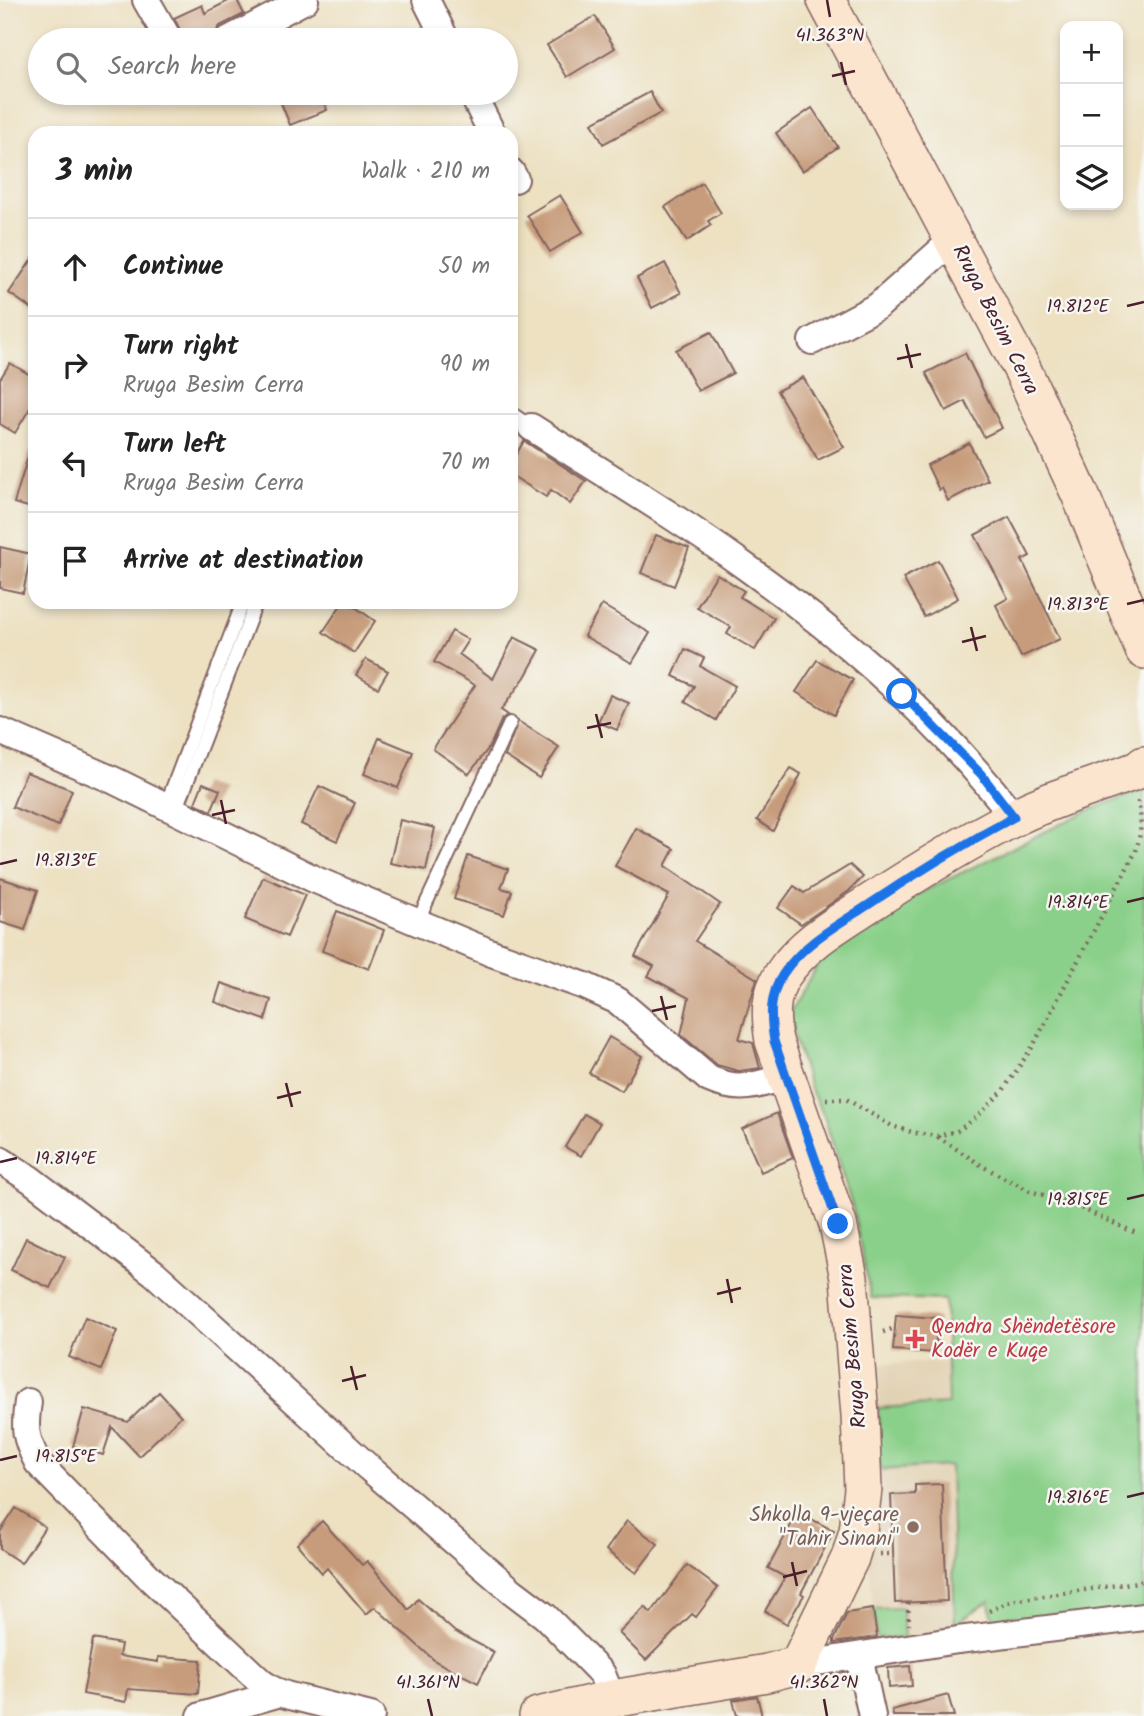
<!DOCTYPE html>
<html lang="en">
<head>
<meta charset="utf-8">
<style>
  :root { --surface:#fff; --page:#f6f6f6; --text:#222; --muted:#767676; --line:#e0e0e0 }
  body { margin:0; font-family:Kalam,sans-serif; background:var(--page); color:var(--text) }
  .controls { position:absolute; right:21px; top:21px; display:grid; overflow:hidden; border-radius:14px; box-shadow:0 4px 10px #0003 }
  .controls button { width:63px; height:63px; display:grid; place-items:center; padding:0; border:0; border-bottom:2px solid var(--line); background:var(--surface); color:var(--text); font:35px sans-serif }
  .stop { position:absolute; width:21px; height:21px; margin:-16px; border:5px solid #1a73e8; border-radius:50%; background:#fff }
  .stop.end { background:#1a73e8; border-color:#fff; box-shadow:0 2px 7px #0008 }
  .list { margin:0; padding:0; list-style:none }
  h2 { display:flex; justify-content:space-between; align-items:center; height:91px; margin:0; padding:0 28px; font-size:30px }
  h2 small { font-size:23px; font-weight:400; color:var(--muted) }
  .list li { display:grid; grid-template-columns:46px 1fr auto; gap:21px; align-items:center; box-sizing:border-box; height:98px; padding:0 28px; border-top:2px solid var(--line) }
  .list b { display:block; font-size:26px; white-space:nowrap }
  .list p { margin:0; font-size:23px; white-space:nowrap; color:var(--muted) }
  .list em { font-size:23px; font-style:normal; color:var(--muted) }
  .icon { flex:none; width:38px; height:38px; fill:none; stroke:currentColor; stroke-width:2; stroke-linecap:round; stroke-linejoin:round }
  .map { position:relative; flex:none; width:1144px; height:1716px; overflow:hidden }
  .search { position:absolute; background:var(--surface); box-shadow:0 4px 10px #0003; left:28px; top:28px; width:490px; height:77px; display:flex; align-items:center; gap:18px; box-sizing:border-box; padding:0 24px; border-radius:38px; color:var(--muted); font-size:26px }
  .panel { position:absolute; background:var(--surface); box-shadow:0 4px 10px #0003; left:28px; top:126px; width:490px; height:483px; border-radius:21px }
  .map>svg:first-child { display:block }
  .built { fill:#e2d2b4 }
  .green { fill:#8bd08a; stroke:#6a785a; stroke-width:2 }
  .building { fill:#c79c7b }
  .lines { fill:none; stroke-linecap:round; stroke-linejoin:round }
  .lane-casing { stroke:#836360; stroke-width:16 }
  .street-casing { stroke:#836360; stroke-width:30 }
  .secondary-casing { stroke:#836360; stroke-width:40 }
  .path { stroke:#836360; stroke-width:4.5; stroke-dasharray:2 5; stroke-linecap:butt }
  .lane { stroke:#fff; stroke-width:12 }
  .street { stroke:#fff; stroke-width:26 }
  .secondary { stroke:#fbe5cf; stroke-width:37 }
  .route { stroke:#1a73e8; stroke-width:9 }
  .ticks { fill:none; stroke:#4a1f2b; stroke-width:2.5 }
  .health-dot { fill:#e0444e; stroke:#f6f6f2; stroke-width:2.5 }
  .education-dot { fill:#8d6e63; stroke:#f6f6f2; stroke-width:2.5 }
  .labels { text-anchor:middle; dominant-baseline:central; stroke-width:5; stroke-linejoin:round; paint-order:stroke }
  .street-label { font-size:21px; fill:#4a1f2b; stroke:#f6f6f2 }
  .health-label { font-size:21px; fill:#be3a42; stroke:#f6f6f2; text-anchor:start }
  .education-label { font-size:21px; fill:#785e54; stroke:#f6f6f2; text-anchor:end }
  .ticks-label { font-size:18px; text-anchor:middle; fill:#4a1f2b; stroke:#f6f6f2; stroke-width:5; stroke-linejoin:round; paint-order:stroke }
</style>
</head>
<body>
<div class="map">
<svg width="1144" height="1716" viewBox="0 0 1144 1716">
  <rect width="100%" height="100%" fill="#f6f6f2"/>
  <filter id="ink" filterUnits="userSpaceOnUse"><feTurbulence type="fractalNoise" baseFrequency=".0143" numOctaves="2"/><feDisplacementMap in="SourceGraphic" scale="14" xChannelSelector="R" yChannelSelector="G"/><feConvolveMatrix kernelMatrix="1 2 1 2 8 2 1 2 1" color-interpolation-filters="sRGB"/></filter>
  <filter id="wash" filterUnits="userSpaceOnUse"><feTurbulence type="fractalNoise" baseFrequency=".00686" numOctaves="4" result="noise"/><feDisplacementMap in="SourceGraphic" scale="28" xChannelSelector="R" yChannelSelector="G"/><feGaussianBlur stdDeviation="1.57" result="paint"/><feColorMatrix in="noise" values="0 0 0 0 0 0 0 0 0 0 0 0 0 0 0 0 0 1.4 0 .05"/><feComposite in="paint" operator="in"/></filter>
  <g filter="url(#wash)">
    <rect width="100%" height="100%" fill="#ede1c2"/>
    <path class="built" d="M947,1361l8,273 -78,4 -9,-83 12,-57 -2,-134z"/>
    <g class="green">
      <path d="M1144,790v827l-148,18 -7,-34 -34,23 -5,-158 -71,4 -1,-62 70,-4 -3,-104 -74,-2 -18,-89 -29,-93 -14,-27 -14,-45 -7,-30 31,-53 82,-59 183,-90z"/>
      <path d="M902,1608l2,29 -27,1 -4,-29z"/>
    </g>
    <g id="blocks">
      <g class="building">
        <path d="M230,0h7l7,14 -24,12 -7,10 -9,4h-19l-11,-22 28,-13 3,8z"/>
        <path d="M595,16l20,32 -48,29 -20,-32z"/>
        <path d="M650,92l11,21 -58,31 -11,-21z"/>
        <path d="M277,93h43l7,17 -37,15z"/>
        <path d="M812,108l26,39 -36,24 -26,-38z"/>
        <path d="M702,183l19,30 -13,8 3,4 -24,16 -22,-34z"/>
        <path d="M560,195l23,37 -33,20 -23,-37z"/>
        <path d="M35,255v56l-26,-18z"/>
        <path d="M665,263l16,30 -29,15 -15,-30z"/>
        <path d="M711,332l22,41 -35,18 -22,-41z"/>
        <path d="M965,353l37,75 -18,9 -19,-36 -19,10 -20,-38z"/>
        <path d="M10,363l25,15v22l-20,33 -15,-9v-45z"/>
        <path d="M803,377l41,70 -26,13 -41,-69z"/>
        <path d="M524,441l62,40 -16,23 -19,-14 -5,7 -35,-22v-12z"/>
        <path d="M969,443l19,37 -40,21 -6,-13 -3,2 -12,-25z"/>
        <path d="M30,450l5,1v58l-21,-6z"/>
        <path d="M1009,517l21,39 -8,4 38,79 -39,18 -25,-52 12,-7 -33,-63z"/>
        <path d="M656,535l33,13 -15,38 -33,-13z"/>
        <path d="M0,547l31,7 -8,39 -23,-5z"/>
        <path d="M938,560l20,38 -34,19 -21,-39z"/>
        <path d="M717,574l27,17 -4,6 34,21 -19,32 -28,-16 4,-7 -34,-20z"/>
        <path d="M343,602h5l27,19 -21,32 -31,-21z"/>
        <path d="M602,605l48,28 -18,30 -48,-27z"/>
        <path d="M452,631l16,9 -9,14 34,25 21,-42 26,13 -15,27 -24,33 7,5 -6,4 -12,27 -21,28 -36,-25 42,-64 -41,-23z"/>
        <path d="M685,649l19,9 -4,8 35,20 -19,34 -31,-18 9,-16 -21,-10z"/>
        <path d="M366,659l22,12 -10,17 -22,-13z"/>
        <path d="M817,660l36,20 -19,35 -38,-23z"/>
        <path d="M610,695l19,8 -12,27 -19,-8z"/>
        <path d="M518,721l41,26 -20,31 -34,-22z"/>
        <path d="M379,738l34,14 -15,36 -34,-14z"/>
        <path d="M791,768l10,6 -28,57 -16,-11z"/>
        <path d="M26,772l46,18 -14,36 -46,-19z"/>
        <path d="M203,783l17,7 -9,21 -16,-8z"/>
        <path d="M319,786l36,17 -18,38 -36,-17z"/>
        <path d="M400,820l35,8 -9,42 -36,-7z"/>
        <path d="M636,828l38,21 -9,17 55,38 -25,37 62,38 -18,60 14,4 7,25 -21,3 -22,-6 -36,-30 8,-37 -41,-22 6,-10 -19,-10 34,-61 -54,-29z"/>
        <path d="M468,856l40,13 -7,19 11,3 -8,24 -50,-16z"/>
        <path d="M850,865l13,12 -14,14 -48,33 -23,-16 16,-22 10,7z"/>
        <path d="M263,877l42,18 -18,42 -42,-18z"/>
        <path d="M0,878l38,12 -13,40 -25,-8z"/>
        <path d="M337,911l47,19 -15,39 -47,-18z"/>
        <path d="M221,983l50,17 -6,20 -50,-18z"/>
        <path d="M609,1037l33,19 -20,35 -33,-18z"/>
        <path d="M777,1113l16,45 -32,14 -19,-43z"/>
        <path d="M584,1114l16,9 -19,33 -16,-9z"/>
        <path d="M26,1238l39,19 -15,31 -39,-18z"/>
        <path d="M896,1315l42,3 -3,35 -42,-3z"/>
        <path d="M85,1317l32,14 -16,39 -32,-13z"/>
        <path d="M159,1392l22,24 -42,40 -27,-29 -9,28 -30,-9 11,-37 44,13z"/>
        <path d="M942,1484l5,117 -52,2 -4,-108 24,-1v-9z"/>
        <path d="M16,1508l29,19 -24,36 -21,-14v-17z"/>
        <path d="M798,1512l36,19 -33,62 3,2 -17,29 -22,-13 20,-34 -17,-9z"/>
        <path d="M322,1521l40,44 5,-4 42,49 9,-11 37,33 39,20 -16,31 -43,-22 -60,-54 -9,7 -39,-46 -5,5 -25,-29z"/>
        <path d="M627,1521l31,23 -22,29 -30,-23z"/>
        <path d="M687,1565l31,23 -22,29 -4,-3 -46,46 -27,-27 26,-26 6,6z"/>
        <path d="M873,1609l4,28 -43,6v-3l13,-27z"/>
        <path d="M93,1639l28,5 -2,12 39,6v-5l43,3 -3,34 -70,-5 -2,13 -43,-8z"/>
        <path d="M910,1666l2,20 -23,2 -1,-20z"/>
        <path d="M948,1695l6,21h-61l-1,-6z"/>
        <path d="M757,1696l5,20h-25l-4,-16z"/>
      </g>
    </g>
  </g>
  <g filter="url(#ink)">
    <use href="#blocks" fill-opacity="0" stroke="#836360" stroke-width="2"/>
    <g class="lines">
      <defs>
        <g id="lane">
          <path d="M511,413l20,14"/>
          <path d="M166,805l77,-203"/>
          <path d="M176,811l80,-208"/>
          <path d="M417,923l93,-200"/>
        </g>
        <g id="street">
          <path d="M146,0l23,40"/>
          <path d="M426,0l20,40"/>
          <path d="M228,40l77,-40"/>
          <path d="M472,93l20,40"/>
          <path d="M511,172l4,7"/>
          <path d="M812,341l66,-35 76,-67"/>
          <path d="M531,427c72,46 146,90 215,140 99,71 194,154 268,250"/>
          <path d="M0,731l113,49 203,100 173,72 96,34 33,15 91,78c29,13 48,7 77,-3"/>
          <path d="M0,1160l30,19 124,94 215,195 143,123 33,25 57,58 10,25"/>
          <path d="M28,1402c-4,27 -3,36 10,61l112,115 112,105 11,7 13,5 85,21"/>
          <path d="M859,1656l13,60"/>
          <path d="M798,1665l160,-25 186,-23"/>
          <path d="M201,1716l79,-23"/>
        </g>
        <g id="secondary">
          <path d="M826,0l196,369 58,125 64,156"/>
          <path d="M538,1716l74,-17 155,-26 31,-8 52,-107 8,-27 5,-42 -3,-74 -11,-137 -11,-54 -64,-183c-4,-24 -5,-46 9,-67 20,-30 53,-49 82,-68 48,-31 97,-62 148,-88 39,-20 83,-32 125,-48l6,-5"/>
        </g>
      </defs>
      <use href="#lane" class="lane-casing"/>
      <use href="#street" class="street-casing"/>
      <use href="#secondary" class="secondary-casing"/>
      <g class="path">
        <path d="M826,1099h20l46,27 23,7 22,3 20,-5 19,-13 26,-26 31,-46 103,-195c5,-18 7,-34 1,-52"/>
        <path d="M938,1137l46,30 46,24 37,11 71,32"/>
        <path d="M883,1332l12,-4"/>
        <path d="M880,1554h13"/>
        <path d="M908,1603l1,22"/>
        <path d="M989,1611l22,-10 133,-20"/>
      </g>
      <use href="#lane" class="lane"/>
      <use href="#street" class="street"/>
      <use href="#secondary" class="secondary"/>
    </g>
  </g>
  <g class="lines" filter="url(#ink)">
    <path class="route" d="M838,1224l-64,-183c-4,-24 -5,-46 9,-67 19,-29 51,-47 79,-65 49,-33 100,-64 152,-92l-33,-43 -79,-80"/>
  </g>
  <path class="ticks" d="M827,0l3,17M841,62l5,23M832,76l23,-5M1127,306l17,-4M906,344l6,24M897,359l24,-5M1127,604l17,-4M971,627l6,24M962,642l24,-6M596,714l6,24M587,728l24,-5M221,800l5,24M212,815l23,-5M0,864l17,-4M1127,902l17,-4M661,996l6,24M652,1011l24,-5M286,1083l6,24M277,1098l24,-6M0,1162l17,-4M1127,1199l17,-4M727,1279l5,24M717,1294l24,-6M351,1366l6,24M342,1381l24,-6M0,1460l17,-4M1127,1497l17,-4M792,1562l5,24M783,1577l24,-6M428,1699l4,17M824,1699l3,17"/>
  <path class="health-dot" d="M911.5 1328.5h7v7h7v7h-7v7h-7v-7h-7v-7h7z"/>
  <circle class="education-dot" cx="913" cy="1527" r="7"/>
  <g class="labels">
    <g class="street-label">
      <text transform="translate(995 320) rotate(63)">Rruga Besim Cerra</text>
      <text transform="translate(853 1346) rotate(-95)">Rruga Besim Cerra</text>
    </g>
    <g class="health-label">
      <text x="931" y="1327">Qendra Shëndetësore<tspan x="931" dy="24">Kodër e Kuqe</tspan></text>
    </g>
    <g class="education-label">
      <text x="899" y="1515">Shkolla 9-vjeçare<tspan x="899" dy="24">"Tahir Sinani"</tspan></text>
    </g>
  </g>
  <g class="ticks-label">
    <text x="830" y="41">41.363°N</text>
    <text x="1078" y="312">19.812°E</text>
    <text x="1078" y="610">19.813°E</text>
    <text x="66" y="866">19.813°E</text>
    <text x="1078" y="908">19.814°E</text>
    <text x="66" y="1164">19.814°E</text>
    <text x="1078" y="1205">19.815°E</text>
    <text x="66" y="1462">19.815°E</text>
    <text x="1078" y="1503">19.816°E</text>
    <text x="428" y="1688">41.361°N</text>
    <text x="824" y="1688">41.362°N</text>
  </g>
</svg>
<div class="controls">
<button>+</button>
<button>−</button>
<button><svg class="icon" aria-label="layers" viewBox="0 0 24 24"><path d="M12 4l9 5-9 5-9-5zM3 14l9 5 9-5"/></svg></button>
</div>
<div class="stop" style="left:902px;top:694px"></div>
<div class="stop end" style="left:838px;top:1224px"></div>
<div class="search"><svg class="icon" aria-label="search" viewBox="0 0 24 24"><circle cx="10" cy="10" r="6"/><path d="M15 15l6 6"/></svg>Search here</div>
<section class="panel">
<h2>3 min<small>Walk · 210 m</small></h2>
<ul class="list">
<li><svg class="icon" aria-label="ahead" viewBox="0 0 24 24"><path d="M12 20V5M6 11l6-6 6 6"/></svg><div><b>Continue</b></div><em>50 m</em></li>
<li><svg class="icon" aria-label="right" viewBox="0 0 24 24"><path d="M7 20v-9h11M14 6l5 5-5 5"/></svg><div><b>Turn right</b><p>Rruga Besim Cerra</p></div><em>90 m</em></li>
<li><svg class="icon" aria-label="left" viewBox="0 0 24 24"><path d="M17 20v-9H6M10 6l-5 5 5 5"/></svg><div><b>Turn left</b><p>Rruga Besim Cerra</p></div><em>70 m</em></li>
<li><svg class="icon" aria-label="arrive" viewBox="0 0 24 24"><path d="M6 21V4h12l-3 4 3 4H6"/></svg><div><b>Arrive at destination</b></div></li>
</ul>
</section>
</div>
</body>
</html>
